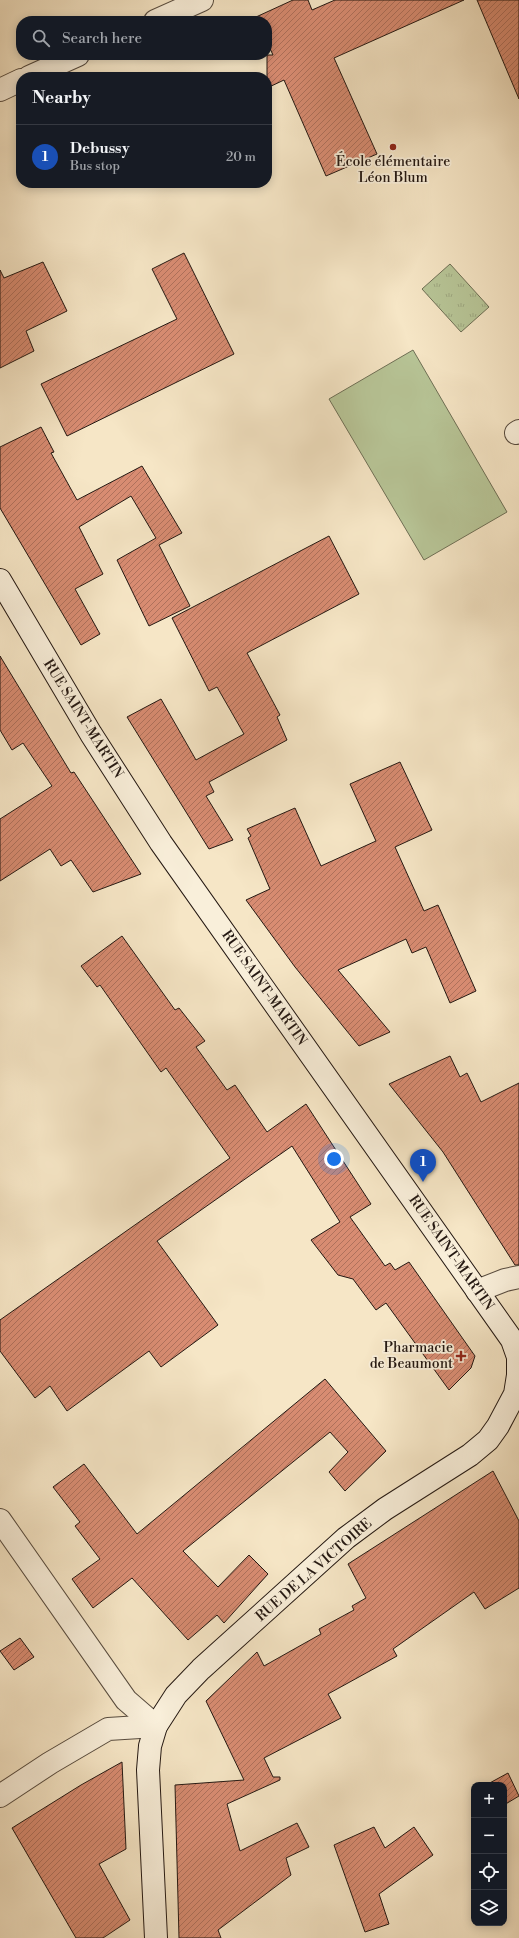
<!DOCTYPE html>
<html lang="en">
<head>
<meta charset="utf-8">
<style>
  :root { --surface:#171b24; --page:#242831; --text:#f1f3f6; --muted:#9ea1a6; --line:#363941; --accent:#c59692 }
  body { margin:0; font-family:"Libre Bodoni",serif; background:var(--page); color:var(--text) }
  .controls { position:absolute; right:12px; bottom:12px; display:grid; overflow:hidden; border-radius:8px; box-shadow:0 2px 10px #0003 }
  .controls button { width:36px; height:36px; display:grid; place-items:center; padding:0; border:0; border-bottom:1px solid var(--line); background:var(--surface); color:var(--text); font:20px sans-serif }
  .you { position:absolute; left:334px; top:1159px; width:14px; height:14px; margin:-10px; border:3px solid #fff; border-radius:50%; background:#1a73e8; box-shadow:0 0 0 6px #1a73e833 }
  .badge { display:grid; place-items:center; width:26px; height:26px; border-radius:50%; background:var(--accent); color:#fff; font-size:13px; font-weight:700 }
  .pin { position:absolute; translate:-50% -33px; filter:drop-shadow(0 1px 2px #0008) }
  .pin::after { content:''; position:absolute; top:21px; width:14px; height:12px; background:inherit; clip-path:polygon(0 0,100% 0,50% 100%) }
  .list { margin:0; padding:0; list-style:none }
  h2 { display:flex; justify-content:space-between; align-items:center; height:52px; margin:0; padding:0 16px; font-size:17px }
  h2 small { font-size:13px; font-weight:400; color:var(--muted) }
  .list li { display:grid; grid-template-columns:26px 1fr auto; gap:12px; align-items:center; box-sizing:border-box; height:64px; padding:0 16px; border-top:1px solid var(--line) }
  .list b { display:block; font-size:15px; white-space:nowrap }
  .list p { margin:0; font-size:13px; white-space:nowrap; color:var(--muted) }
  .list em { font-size:13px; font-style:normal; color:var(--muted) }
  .icon { flex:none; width:22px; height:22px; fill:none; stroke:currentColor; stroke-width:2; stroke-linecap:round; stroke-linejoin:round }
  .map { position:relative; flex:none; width:519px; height:1938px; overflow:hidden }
  .search { position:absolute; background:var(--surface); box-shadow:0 2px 10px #0003; left:16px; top:16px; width:256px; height:44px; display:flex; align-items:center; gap:10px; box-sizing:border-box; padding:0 14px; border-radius:16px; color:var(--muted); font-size:15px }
  .panel { position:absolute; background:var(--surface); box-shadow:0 2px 10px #0003; left:16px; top:72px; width:256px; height:116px; border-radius:16px }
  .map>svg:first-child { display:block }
  .park { fill:url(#park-tufts); stroke:#6e6f55 }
  .garden { fill:#b8c698; stroke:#6e6f55 }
  .building { fill:url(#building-hatch); stroke:#241812 }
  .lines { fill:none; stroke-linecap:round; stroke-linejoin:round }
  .street-casing { stroke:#584c3f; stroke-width:24 }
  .secondary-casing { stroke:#241812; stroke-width:24 }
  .street { stroke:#f9efda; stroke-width:22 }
  .secondary { stroke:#f9efda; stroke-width:22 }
  .poi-dot { fill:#8f2418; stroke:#f9efda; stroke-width:1.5 }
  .labels { text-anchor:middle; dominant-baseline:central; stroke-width:3.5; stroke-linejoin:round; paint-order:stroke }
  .poi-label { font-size:14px; fill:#241812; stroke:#f9efda }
  .street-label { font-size:14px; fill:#241812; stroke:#f9efda }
</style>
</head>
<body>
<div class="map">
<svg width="519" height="1938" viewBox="0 0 519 1938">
  <defs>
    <pattern id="park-tufts" width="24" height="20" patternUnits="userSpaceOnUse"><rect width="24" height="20" fill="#b8c698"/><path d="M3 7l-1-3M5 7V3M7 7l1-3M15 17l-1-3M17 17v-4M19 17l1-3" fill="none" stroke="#9ea982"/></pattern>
    <pattern id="building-hatch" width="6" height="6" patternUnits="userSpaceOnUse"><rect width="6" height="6" fill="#d88c72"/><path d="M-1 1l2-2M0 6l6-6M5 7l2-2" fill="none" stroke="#af715c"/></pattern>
  </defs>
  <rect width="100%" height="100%" fill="#f6e6c6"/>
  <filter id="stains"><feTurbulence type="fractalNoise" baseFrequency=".005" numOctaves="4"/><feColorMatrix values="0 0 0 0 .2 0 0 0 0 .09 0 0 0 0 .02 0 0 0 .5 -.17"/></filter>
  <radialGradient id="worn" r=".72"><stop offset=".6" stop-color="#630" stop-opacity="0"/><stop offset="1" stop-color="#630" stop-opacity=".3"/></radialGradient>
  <path class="park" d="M450,264l39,43 -28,25 -39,-43z"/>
  <path class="garden" d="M413,350l94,162 -83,48 -95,-161z"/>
  <g class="building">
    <path d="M293,0h15l4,10 23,-10h129l-130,58 43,96 -51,22 -42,-96 -17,8v-33h6l-6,-13v-21h-10l-1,-4z"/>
    <path d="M477,0h42v99z"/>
    <path d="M184,253l50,101 -167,82 -26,-52 136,-65 -25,-50z"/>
    <path d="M43,262l24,49 -41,20 8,20 -34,17v-98l4,8z"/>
    <path d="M41,427l13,25 -3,1 26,47 65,-34 40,67 -23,12 31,61 -41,20 -32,-66 39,-22 -25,-42 -52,31 24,47 -28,15 25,45 -19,11 -81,-137v-61z"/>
    <path d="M329,536l30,58 -112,59 33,62 -3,2 10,23 -78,42 5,10 -8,4 27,44 -24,9 -82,-132 34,-18 35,61 48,-26 -27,-47 -8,4 -37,-73z"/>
    <path d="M0,656l71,117 3,-1 67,102 -48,18 -22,-32 -10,6 -11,-17 -50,32v-62l52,-33 -29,-43 -11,7 -12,-20z"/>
    <path d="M400,762l32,68 -37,17 29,64 14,-6 38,86 -26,12 -24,-56 -14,6 -6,-14 -68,31 52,62 -31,14 -64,-79 -49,-67 24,-11 -22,-51 3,-2 -4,-7 48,-21 26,58 55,-25 -26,-57z"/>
    <path d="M122,936l53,74 4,-2 26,33 -9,6 31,43 8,-5 32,47 39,-28 65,100 -21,13 35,49 5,-3 5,7 14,-8 66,94 -4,12 -22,22 -63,-87 -10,7 -23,-31 -15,-4 -27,-35 29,-18 -48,-76 -135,95 61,84 -57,42 -12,-16 -82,60 -17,-25 -15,12 -35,-47v-31l230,-162 -64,-90 -5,4 -61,-87 -3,2 -16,-21z"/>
    <path d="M450,1056l10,21 7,-4 14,29 38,-19v182h-4l-72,-113 -54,-68z"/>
    <path d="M325,1379l61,72 -41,40 -16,-19 19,-20 -18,-20 -147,119 35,36 31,-32 19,19 -44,49 -7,-8 -29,25 -56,-62 -39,30 -21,-29 28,-20 -25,-33 5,-4 -27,-35 31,-23 53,70z"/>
    <path d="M493,1471l26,50v67l-34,21 -11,-17 -81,57 4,7 -69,38 13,24 -77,40 9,19h7v3l-53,24 13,47 57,-28 12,24 -23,11 5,17 -73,55 3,8h-42l-4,-153 69,-5 -38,-79 51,-49 7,14 57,-32 -2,-5 35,-19 -2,-4 14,-8 -18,-34z"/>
    <path d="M20,1638l14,19 -20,13 -14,-19z"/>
    <path d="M122,1762l4,87 -27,15 31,56 -27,18h-27l-64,-110 69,-43z"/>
    <path d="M508,1773l11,23 -15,9v-20h-18z"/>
    <path d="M374,1827l11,21 29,-21 19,28 -54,39 10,30 -24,8 -31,-87z"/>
  </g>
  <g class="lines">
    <defs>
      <g id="street">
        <path d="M155,21l47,-21"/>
        <path d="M29,77l49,-22"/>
        <path d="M0,90l21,-10"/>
        <path d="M516,433l3,-2"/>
        <path d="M477,1291l28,-11 14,-3"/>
        <path d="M0,1520l126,180 30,26"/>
        <path d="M0,1796l50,-33 58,-34 48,-3"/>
      </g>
      <path id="secondary" d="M0,580l91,154 70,109 351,497 6,17v18l-3,19 -17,32 -10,14 -18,15 -85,54 -39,29 -145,131 -25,26 -20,31 -6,20 -2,24 8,168"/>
    </defs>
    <use href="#street" class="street-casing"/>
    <use href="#secondary" class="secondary-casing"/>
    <use href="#street" class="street"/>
    <use href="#secondary" class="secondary"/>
  </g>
  <g class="poi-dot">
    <circle cx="393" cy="147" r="4"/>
    <path d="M459 1350h4v4h4v4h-4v4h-4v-4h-4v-4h4z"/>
  </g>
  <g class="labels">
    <g class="poi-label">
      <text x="393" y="162">École élémentaire<tspan x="393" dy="16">Léon Blum</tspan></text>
      <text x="453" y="1348" text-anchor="end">Pharmacie<tspan x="453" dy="16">de Beaumont</tspan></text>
    </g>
    <g class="street-label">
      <text transform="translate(83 719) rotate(58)">RUE SAINT-MARTIN</text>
      <text transform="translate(264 988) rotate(55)">RUE SAINT-MARTIN</text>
      <text transform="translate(451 1253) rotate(55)">RUE SAINT-MARTIN</text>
      <text transform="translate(314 1570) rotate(-41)">RUE DE LA VICTOIRE</text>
    </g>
  </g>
  <rect width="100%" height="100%" filter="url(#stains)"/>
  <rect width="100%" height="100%" fill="url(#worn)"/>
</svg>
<div class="controls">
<button>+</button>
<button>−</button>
<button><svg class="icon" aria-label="locate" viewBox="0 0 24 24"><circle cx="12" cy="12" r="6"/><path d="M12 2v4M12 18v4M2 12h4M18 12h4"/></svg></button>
<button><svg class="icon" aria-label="layers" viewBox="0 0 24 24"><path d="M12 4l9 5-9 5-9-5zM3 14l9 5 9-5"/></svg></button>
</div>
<div class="you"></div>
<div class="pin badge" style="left:423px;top:1182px;background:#1a4fb4">1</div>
<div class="search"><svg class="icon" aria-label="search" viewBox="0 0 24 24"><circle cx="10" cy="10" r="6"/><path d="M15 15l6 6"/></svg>Search here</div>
<section class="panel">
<h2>Nearby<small></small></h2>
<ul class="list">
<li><span class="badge" style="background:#1a4fb4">1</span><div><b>Debussy</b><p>Bus stop</p></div><em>20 m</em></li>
</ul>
</section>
</div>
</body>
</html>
